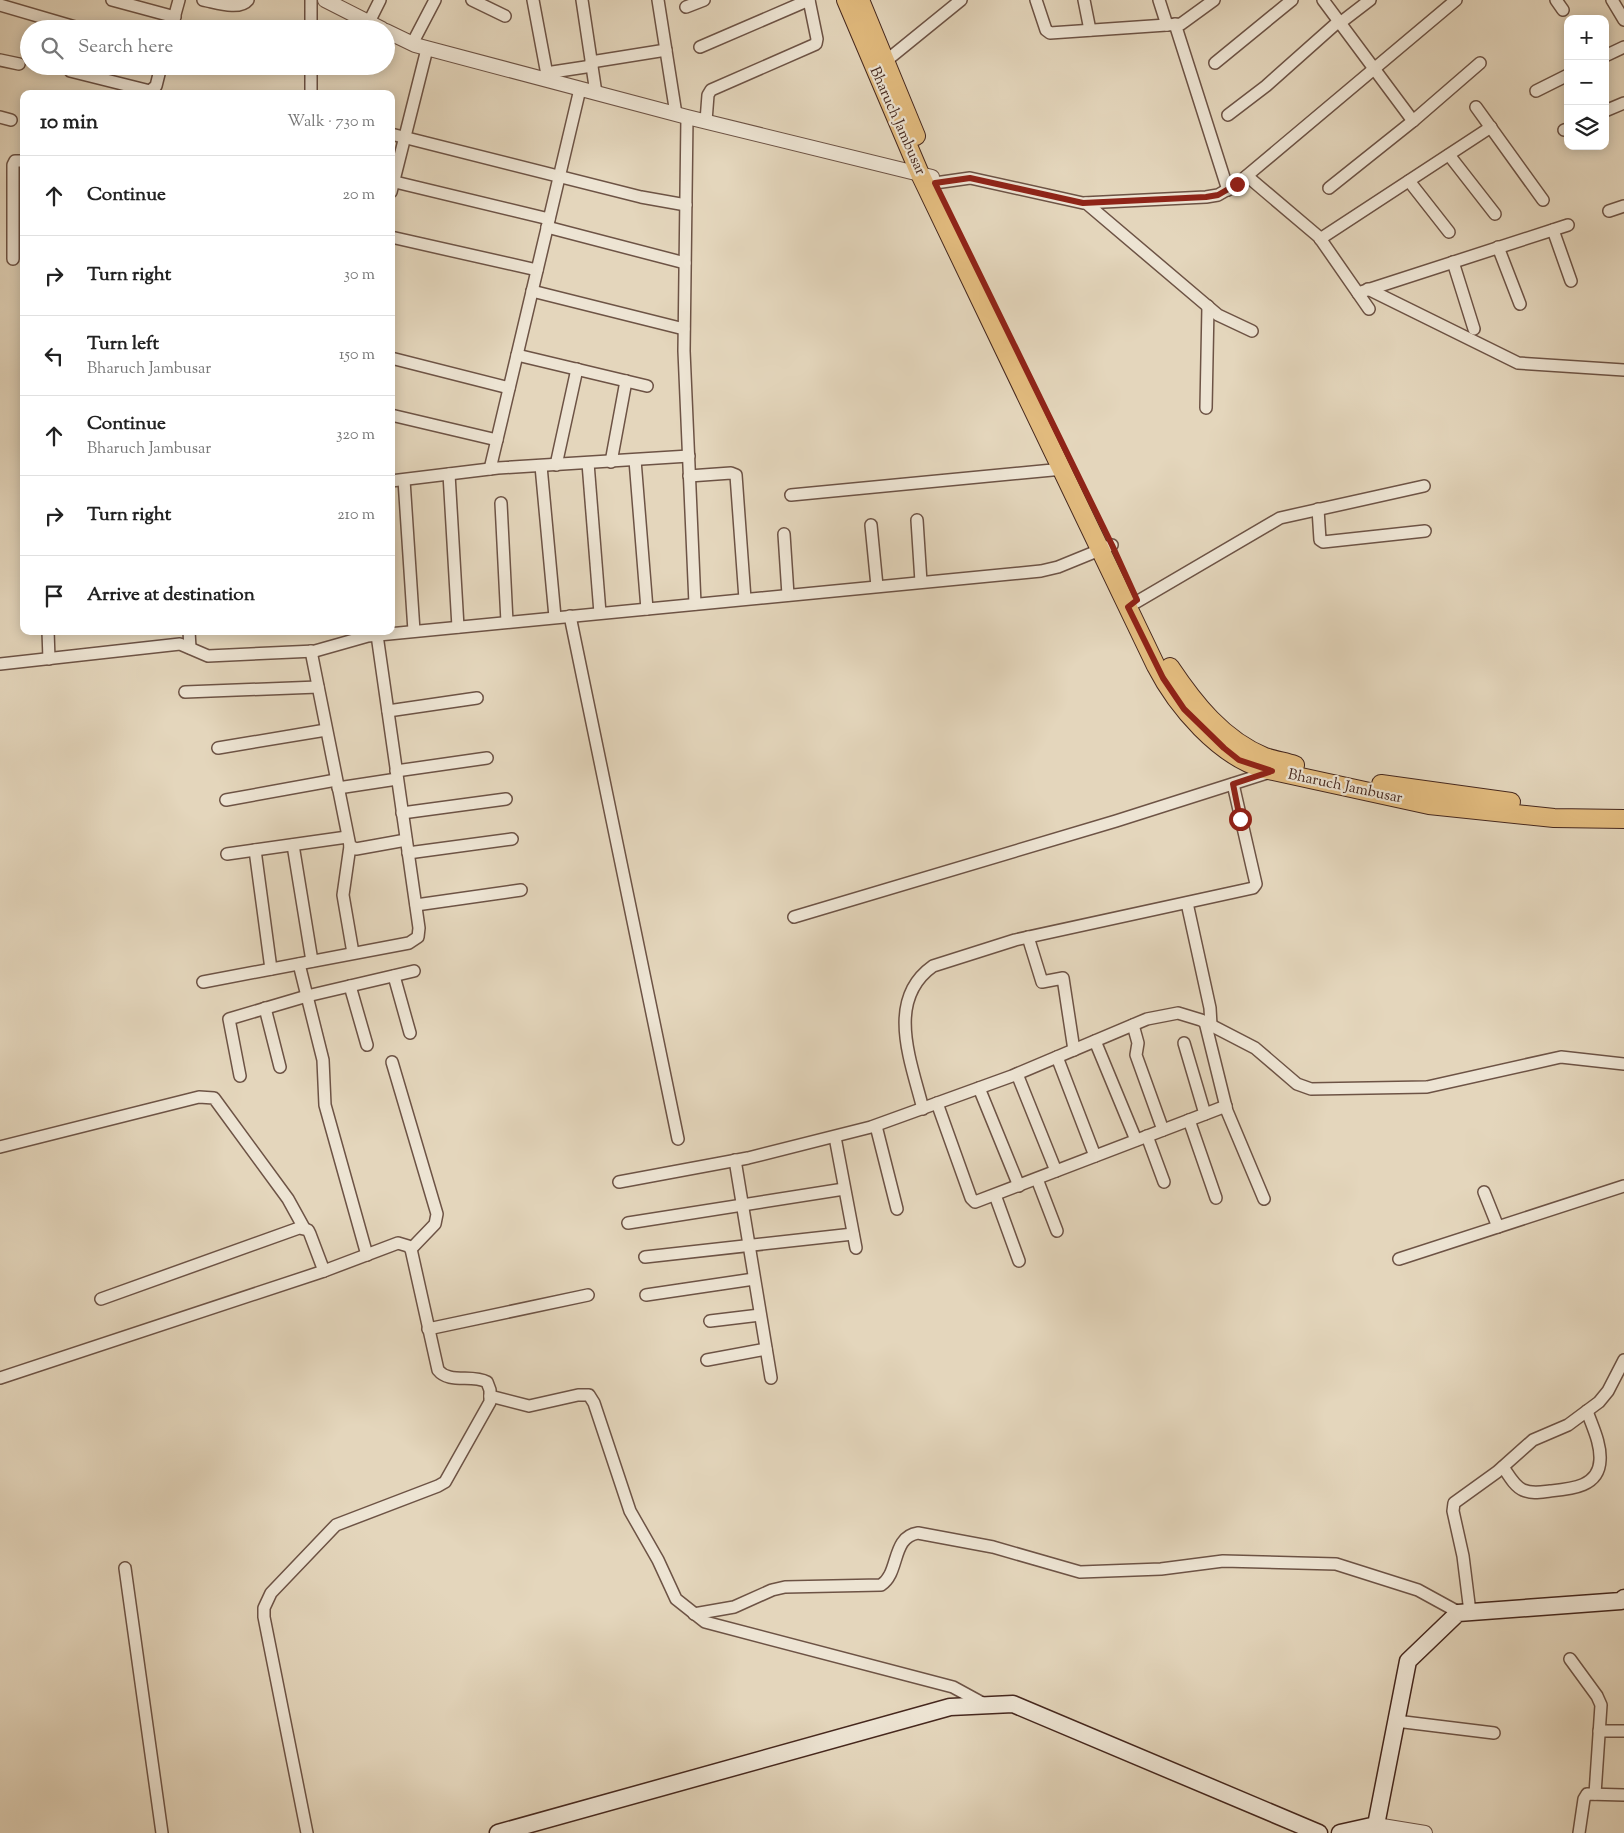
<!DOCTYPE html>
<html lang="en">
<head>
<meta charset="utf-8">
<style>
  :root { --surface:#fff; --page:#f2f2f2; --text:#222; --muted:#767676; --line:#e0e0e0 }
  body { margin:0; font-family:"Sorts Mill Goudy",serif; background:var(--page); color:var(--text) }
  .controls { position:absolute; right:15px; top:15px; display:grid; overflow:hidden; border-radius:10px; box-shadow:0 2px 12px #0003 }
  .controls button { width:45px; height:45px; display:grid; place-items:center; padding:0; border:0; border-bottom:1px solid var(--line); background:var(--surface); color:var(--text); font:25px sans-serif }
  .stop { position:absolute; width:15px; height:15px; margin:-11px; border:4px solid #8f2418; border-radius:50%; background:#fff }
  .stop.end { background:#8f2418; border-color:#fff; box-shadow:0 1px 5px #0008 }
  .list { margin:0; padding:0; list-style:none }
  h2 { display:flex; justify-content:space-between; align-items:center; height:65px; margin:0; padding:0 20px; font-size:21px }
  h2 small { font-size:16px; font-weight:400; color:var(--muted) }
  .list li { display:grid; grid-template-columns:32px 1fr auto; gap:15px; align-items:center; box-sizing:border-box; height:80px; padding:0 20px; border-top:1px solid var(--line) }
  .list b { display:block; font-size:19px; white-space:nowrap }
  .list p { margin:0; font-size:16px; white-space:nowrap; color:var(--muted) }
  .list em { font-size:16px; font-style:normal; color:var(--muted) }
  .icon { flex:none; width:28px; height:28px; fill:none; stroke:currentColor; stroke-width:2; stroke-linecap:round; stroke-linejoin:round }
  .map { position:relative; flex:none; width:1624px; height:1833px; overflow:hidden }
  .search { position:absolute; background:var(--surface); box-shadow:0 2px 12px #0003; left:20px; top:20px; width:375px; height:55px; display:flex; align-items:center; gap:12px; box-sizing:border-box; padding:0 18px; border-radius:28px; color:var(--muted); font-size:19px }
  .panel { position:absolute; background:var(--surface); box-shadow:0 2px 12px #0003; left:20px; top:90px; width:375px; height:545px; border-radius:10px }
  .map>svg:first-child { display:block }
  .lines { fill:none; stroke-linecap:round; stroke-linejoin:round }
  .minor-casing { stroke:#6d5345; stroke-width:14 }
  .tertiary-casing { stroke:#6d5345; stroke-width:16 }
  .secondary-casing { stroke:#45271d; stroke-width:19 }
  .primary-casing { stroke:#45271d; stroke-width:20 }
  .minor { stroke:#ede4d3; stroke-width:11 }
  .tertiary { stroke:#ede4d3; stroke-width:14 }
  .secondary { stroke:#ede4d3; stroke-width:16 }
  .primary { stroke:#e2bb7e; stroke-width:18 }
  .route { stroke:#8f2418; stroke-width:6 }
  .labels { text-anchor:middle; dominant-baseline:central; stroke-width:4.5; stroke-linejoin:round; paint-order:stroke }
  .street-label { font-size:15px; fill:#45271d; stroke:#ede4d3 }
</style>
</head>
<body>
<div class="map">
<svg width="1624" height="1833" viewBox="0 0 1624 1833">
  <rect width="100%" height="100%" fill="#e4d6bc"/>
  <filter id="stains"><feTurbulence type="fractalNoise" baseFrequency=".004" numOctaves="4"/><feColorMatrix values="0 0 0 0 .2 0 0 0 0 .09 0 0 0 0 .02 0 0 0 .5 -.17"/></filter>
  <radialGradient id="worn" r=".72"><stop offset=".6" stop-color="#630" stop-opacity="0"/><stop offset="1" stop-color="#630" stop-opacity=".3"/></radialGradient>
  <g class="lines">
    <defs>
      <g id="minor">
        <path d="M112,0l63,17"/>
        <path d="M203,0c12,2 36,11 45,0"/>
        <path d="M472,0l33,16"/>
        <path d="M533,0l15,80"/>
        <path d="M582,0l14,93"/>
        <path d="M658,0l18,114"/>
        <path d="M1036,0l10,30 4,3 131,-9 33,-24"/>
        <path d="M1084,0l6,30"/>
        <path d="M1159,0l8,25"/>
        <path d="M1323,0l90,121"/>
        <path d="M1556,0l7,10"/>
        <path d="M1612,0l12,20"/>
        <path d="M0,5l82,24"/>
        <path d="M686,7l18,-7"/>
        <path d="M369,22l11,-22"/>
        <path d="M1340,23l30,-23"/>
        <path d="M1175,24l53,166"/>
        <path d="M171,29l8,-29"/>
        <path d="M311,29v-29"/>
        <path d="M412,44l23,-44"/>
        <path d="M700,47l109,-47"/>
        <path d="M1605,56l19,-9"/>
        <path d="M0,60l19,4"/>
        <path d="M591,62l75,-12"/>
        <path d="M1215,63l77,-63"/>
        <path d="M881,65l80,-65"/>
        <path d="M70,71l80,20 6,-5 5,-20"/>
        <path d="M546,73l46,-7"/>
        <path d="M1536,91l32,-16"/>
        <path d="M311,94v-28"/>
        <path d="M1476,107l67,93"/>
        <path d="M1605,111l19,-8"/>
        <path d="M1228,115l38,-29 73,-65"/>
        <path d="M0,117l11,3"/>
        <path d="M687,117l-3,234 11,253"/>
        <path d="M706,121l2,-26 3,-5 105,-46 1,-5 -8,-39"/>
        <path d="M1564,130l4,-1"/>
        <path d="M391,134l250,63 45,8"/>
        <path d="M1449,155l46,59"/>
        <path d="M1247,176l72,61 50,72"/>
        <path d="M391,181l158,38"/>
        <path d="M1409,181l40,51"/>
        <path d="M935,183l35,-5 113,25 123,-6 12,-2 19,-11 219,-184"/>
        <path d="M1329,188l84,-67 67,-58"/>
        <path d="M391,192l36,-143"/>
        <path d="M1086,203l132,112 34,16"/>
        <path d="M1609,211l15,-5"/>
        <path d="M547,227l138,36"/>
        <path d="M1553,230l18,51"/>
        <path d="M391,237l146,33"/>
        <path d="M1320,239l171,-112"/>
        <path d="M1498,247l22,57"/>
        <path d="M13,259v-94l2,-4h9"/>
        <path d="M1453,262l21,67"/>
        <path d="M1368,289l150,74 106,7"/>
        <path d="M532,291l152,38"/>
        <path d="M1358,293l210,-68"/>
        <path d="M517,355l130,31"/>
        <path d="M391,358l118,30"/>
        <path d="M1206,408l2,-102"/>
        <path d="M391,415l106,25"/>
        <path d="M635,460l12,149"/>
        <path d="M611,462l15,-81"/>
        <path d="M588,463l12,150"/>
        <path d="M556,465l21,-96"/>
        <path d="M541,466l14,151"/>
        <path d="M490,469l90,-380"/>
        <path d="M449,474l9,153"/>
        <path d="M689,476l42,-3 5,2 9,124"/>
        <path d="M404,480l10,151"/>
        <path d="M391,481l107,-13 191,-12"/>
        <path d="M791,495l272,-26"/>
        <path d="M501,503l6,119"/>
        <path d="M1318,509l2,31 3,2 102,-11"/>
        <path d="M917,520l4,62"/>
        <path d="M871,525l6,61"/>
        <path d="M784,534l4,61"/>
        <path d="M1128,607l152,-89 144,-32"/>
        <path d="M570,616l108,523"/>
        <path d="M48,631l1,28"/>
        <path d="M189,631l1,17"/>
        <path d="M311,651l39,195 6,3 50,-9"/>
        <path d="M0,664l180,-20 28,12 107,-5 53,-15 673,-65 17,-4 54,-22"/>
        <path d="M185,692l133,-5"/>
        <path d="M388,711l89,-13"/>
        <path d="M218,748l108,-18"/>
        <path d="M396,771l91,-13"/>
        <path d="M338,788l59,-9"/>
        <path d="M226,800l110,-20"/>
        <path d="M402,813l104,-14"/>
        <path d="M293,845l19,116"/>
        <path d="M350,846l-7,49 10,58"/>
        <path d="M255,850l16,119"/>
        <path d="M408,853l104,-14"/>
        <path d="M227,854l120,-17"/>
        <path d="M1187,903l23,105 1,17"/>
        <path d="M416,905l105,-15"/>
        <path d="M794,917l322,-96 154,-49"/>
        <path d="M1028,937l14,45 21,-4 11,72"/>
        <path d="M299,964l24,96 2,45 42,150"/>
        <path d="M394,976l16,57"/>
        <path d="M203,982l206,-39 9,-6 1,-9 -42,-293"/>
        <path d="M350,986l17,59"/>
        <path d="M265,1008l15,59"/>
        <path d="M1205,1022l22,89 37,88"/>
        <path d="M1133,1025l5,18 -2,12 27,75"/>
        <path d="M1095,1041l41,99"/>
        <path d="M1184,1043l21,71"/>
        <path d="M1057,1057l38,99"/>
        <path d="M392,1062l45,152 -2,10 -24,25"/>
        <path d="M1017,1074l39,97"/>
        <path d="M240,1076l-11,-57 78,-23 107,-25"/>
        <path d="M979,1088l40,98"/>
        <path d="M937,1103l34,95 4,4 251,-96"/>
        <path d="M923,1109c-12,-48 -38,-109 10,-143l82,-26 238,-52 3,-4 -23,-100"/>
        <path d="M1189,1120l27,78"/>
        <path d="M876,1126l21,83"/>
        <path d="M1147,1136l17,46"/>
        <path d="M835,1137l21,111"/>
        <path d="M0,1147l199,-50 15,1 74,101 16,29"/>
        <path d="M735,1160l36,218"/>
        <path d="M1037,1179l20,52"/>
        <path d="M619,1182l129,-24 123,-31 141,-51 135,-57 31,-6 23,7 54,28 42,36 14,5 116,-2 134,-30 63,7"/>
        <path d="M1484,1192l14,35"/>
        <path d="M995,1195l24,66"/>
        <path d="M628,1223l216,-34"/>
        <path d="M645,1257l208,-23"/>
        <path d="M1399,1259l225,-73"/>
        <path d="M646,1295l108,-16"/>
        <path d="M101,1299l198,-71 9,2 2,4 14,37"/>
        <path d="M710,1321l50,-6"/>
        <path d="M428,1329l160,-34"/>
        <path d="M707,1360l59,-11"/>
        <path d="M0,1378l324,-107 74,-28 10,3 3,3 27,121c11,14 34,4 49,12l3,8v12l-45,80 -7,4 -102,39 -65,68 -7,15v9l43,216"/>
        <path d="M490,1396l39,10 49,-11h11l5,8 36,108 28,49 18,39 29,23 248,65 33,18"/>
        <path d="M1503,1467c5,7 11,19 20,23 9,4 18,2 27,1 21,-2 49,-4 50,-31 1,-17 -8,-34 -13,-49"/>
        <path d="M125,1568l37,265"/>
        <path d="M1470,1612l-7,-56 -10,-45 1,-8 43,-31 36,-32 35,-15 31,-23 9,-11 16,-31"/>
        <path d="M694,1614l40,-7 38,-17 13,-3 96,-2c19,-12 10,-48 37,-52l75,14 87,25 81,-3 62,-8 113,3 82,26 42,23"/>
        <path d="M1570,1659l27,37 4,9 -6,89"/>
        <path d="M1396,1721l98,12"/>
        <path d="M1599,1731h25"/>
        <path d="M1579,1833l5,-34 3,-5 37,1"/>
      </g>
      <g id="tertiary">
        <path d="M325,0l57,29"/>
        <path d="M386,31l29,14 272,72 245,60"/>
        <path d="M1375,1833l1,-8 49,8"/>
      </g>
      <g id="secondary">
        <path d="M498,1833l452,-126 63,-3 306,129"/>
        <path d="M1340,1833l36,-8 32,-164 50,-48 163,-12 3,-3"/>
      </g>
      <g id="primary">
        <path d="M846,0l74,174 236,492c21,41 63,90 108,103l165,36 125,13 70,1"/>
        <path d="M860,0l56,136"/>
        <path d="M1170,667c24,36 53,73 95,90 9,3 20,5 30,8"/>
        <path d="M1381,784l130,18"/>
      </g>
    </defs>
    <use href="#minor" class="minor-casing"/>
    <use href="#tertiary" class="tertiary-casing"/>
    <use href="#secondary" class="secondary-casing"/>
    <use href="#primary" class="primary-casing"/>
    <use href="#minor" class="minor"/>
    <use href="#tertiary" class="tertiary"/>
    <use href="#secondary" class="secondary"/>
    <use href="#primary" class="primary"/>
  </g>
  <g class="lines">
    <path class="route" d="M1237,184l-19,11 -12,2 -123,6 -113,-25 -35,5 177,362 25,55 -9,7 35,71 21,31 40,39 15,12 33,11 -39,13 7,35"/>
  </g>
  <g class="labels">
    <g class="street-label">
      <text transform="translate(897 121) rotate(66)">Bharuch Jambusar</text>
      <text transform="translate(1345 787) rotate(12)">Bharuch Jambusar</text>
    </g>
  </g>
  <rect width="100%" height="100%" filter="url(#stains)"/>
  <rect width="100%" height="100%" fill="url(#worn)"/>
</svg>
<div class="controls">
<button>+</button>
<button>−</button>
<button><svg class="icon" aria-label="layers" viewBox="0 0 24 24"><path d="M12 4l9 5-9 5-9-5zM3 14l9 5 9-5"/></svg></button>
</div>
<div class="stop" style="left:1240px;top:819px"></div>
<div class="stop end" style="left:1237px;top:184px"></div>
<div class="search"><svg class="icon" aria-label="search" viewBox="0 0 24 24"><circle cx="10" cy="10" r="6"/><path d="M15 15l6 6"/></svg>Search here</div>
<section class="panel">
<h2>10 min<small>Walk · 730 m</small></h2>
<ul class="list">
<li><svg class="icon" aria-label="ahead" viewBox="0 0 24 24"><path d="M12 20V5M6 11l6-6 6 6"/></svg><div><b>Continue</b></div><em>20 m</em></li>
<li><svg class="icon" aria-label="right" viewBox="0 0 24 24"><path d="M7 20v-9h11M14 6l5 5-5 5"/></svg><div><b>Turn right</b></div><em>30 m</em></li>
<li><svg class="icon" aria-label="left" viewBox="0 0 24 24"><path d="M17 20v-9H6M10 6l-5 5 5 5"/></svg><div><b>Turn left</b><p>Bharuch Jambusar</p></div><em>150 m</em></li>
<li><svg class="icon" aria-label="ahead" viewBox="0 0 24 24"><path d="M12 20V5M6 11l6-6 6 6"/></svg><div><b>Continue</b><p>Bharuch Jambusar</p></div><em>320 m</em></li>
<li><svg class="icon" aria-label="right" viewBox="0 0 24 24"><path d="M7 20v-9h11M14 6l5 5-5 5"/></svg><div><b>Turn right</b></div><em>210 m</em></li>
<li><svg class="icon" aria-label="arrive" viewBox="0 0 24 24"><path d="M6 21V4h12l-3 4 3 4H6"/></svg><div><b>Arrive at destination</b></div></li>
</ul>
</section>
</div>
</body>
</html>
